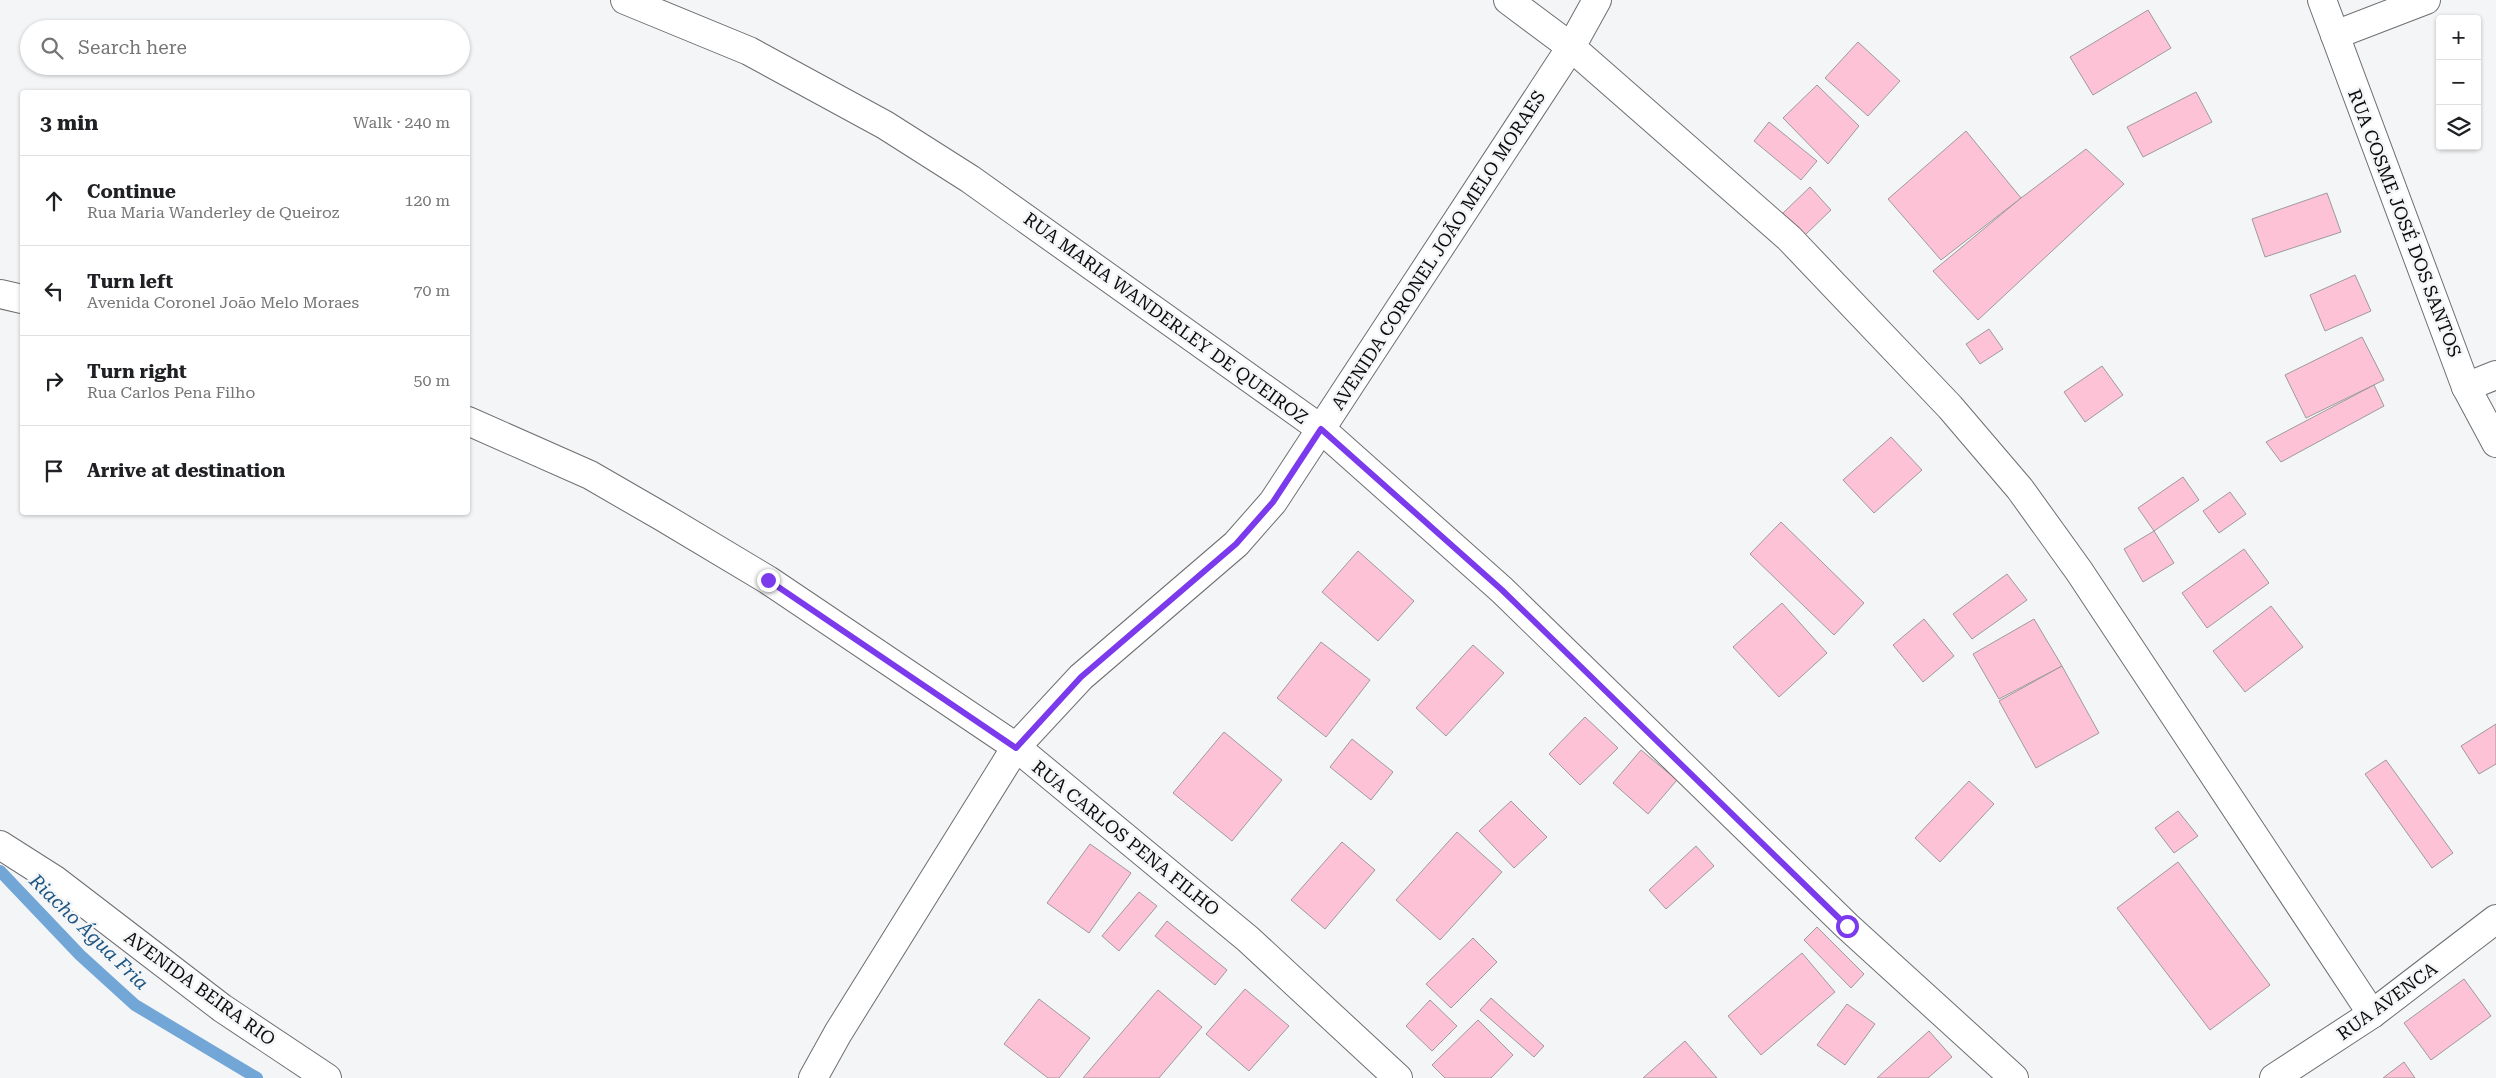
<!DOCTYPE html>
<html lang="en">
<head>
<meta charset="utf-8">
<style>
  :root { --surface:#fff; --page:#f2f2f2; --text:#202124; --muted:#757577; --line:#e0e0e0 }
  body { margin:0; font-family:"Roboto Serif",serif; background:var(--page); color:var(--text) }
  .controls { position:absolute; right:15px; top:15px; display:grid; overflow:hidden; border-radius:5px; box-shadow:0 1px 4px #0004 }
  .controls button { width:45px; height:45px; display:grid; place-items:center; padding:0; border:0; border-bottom:1px solid var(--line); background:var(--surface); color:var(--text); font:25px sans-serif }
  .stop { position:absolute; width:15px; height:15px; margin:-11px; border:4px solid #7c3aed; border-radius:50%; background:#fff }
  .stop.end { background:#7c3aed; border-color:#fff; box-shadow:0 1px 5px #0008 }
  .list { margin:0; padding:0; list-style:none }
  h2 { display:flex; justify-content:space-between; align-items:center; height:65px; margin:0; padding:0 20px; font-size:21px }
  h2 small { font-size:16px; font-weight:400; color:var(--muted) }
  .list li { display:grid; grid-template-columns:32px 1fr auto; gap:15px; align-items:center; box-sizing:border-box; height:90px; padding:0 20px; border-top:1px solid var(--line) }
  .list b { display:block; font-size:19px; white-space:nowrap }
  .list p { margin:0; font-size:16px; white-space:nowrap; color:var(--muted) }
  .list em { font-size:16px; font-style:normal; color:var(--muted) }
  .icon { flex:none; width:28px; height:28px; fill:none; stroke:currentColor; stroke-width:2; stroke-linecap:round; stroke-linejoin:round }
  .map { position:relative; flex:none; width:2496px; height:1078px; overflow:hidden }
  .search { position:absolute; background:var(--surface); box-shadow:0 1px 4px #0004; left:20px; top:20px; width:450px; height:55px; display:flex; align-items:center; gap:12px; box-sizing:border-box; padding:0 18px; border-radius:28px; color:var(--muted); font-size:19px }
  .panel { position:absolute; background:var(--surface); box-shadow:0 1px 4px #0004; left:20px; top:90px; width:450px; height:425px; border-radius:5px }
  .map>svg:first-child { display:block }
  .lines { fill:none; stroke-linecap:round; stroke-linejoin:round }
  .stream { stroke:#72a6d6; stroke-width:12 }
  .building { fill:#fec2d6; stroke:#9d9a9b }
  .minor-casing { stroke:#6f6f72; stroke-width:30 }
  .minor { stroke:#fff; stroke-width:28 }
  .route { stroke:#7c3aed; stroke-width:6 }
  .labels { text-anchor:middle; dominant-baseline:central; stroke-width:5; stroke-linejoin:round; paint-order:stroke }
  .street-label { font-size:18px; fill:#0b0c0c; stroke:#f3f5f7 }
  .water-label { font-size:19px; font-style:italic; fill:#1c5482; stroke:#f3f5f7 }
</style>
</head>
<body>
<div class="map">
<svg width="2496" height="1078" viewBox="0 0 2496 1078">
  <rect width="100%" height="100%" fill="#f3f5f7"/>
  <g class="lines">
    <path class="stream" d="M0,871l80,84 55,50 122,73"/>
  </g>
  <g class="building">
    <path d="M2148,10l23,38 -78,47 -23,-38z"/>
    <path d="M1858,42l42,39 -32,35 -43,-38z"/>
    <path d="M1817,85l42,41 -31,38 -45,-46z"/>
    <path d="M2196,92l16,30 -69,35 -16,-30z"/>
    <path d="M1769,122l48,39 -16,19 -47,-39z"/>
    <path d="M1966,131l55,67 -80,62 -53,-61z"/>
    <path d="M2086,149l38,35 -146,136 -45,-49 88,-73z"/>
    <path d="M1810,187l21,23 -28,27 -21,-23z"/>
    <path d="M2327,193l14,39 -76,25 -13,-38z"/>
    <path d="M2355,275l16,36 -46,20 -15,-36z"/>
    <path d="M1989,329l14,20 -23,15 -14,-20z"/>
    <path d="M2362,337l22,43 -78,38 -21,-43z"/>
    <path d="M2102,366l21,29 -38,27 -21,-30z"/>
    <path d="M2374,385l10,21 -103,56 -15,-20z"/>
    <path d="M1891,437l31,33 -48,43 -31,-33z"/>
    <path d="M2183,477l16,23 -45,31 -16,-23z"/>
    <path d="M2230,492l16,22 -27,19 -16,-22z"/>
    <path d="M1781,522l83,81 -30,32 -84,-81z"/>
    <path d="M2154,531l20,32 -31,19 -19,-33z"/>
    <path d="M2244,549l25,34 -62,45 -25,-35z"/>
    <path d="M1358,551l56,50 -36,40 -56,-49z"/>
    <path d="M2007,574l20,26 -55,39 -19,-25z"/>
    <path d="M1782,603l45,50 -48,44 -46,-50z"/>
    <path d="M2271,606l32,41 -58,45 -32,-41z"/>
    <path d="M1924,619l30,37 -31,26 -30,-37z"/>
    <path d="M2034,619l28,47 -63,33 -26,-45z"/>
    <path d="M1321,642l49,38 -44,57 -49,-39z"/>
    <path d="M1473,645l31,28 -58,63 -30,-28z"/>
    <path d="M2062,666l37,67 -63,35 -37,-67z"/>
    <path d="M1585,717l33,31 -38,37 -31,-31z"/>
    <path d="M2496,724v40l-17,10 -18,-28z"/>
    <path d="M1224,732l58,48 -50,61 -59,-48z"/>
    <path d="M1352,739l41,33 -22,28 -41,-33z"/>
    <path d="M1641,750l36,30 -29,34 -35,-31z"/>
    <path d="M2386,760l67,93 -21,15 -67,-94z"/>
    <path d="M1969,781l25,23 -54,58 -25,-24z"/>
    <path d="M1511,801l36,36 -33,31 -35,-37z"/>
    <path d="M2178,811l20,25 -24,17 -19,-25z"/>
    <path d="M1457,832l45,40 -62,68 -44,-40z"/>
    <path d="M1342,842l33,28 -50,59 -34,-29z"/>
    <path d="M1090,844l41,29 -42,60 -42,-30z"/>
    <path d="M1696,846l18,20 -48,43 -17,-19z"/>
    <path d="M2178,862l92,123 -60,45 -93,-122z"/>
    <path d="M1139,892l18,14 -38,45 -17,-15z"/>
    <path d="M1167,921l60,49 -12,15 -60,-49z"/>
    <path d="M1817,927l47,47 -13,14 -47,-48z"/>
    <path d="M1473,938l24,24 -46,46 -25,-24z"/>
    <path d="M1802,953l33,39 -74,63 -33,-39z"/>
    <path d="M2464,979l27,37 -60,44 -27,-37z"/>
    <path d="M1245,989l44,37 -40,45 -43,-37z"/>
    <path d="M1158,990l44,37 -43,51h-76z"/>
    <path d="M1491,998l53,48 -10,11 -54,-47z"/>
    <path d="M1039,999l51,39 -31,40h-11l-44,-34z"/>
    <path d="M1430,1000l27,26 -25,25 -26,-25z"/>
    <path d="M1847,1004l28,20 -30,41 -28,-20z"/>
    <path d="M1478,1020l35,35 -22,23h-46l-13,-13z"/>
    <path d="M1929,1031l23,26 -24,21h-51z"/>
    <path d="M1685,1041l32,37h-74z"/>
    <path d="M2404,1062l11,16h-32z"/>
  </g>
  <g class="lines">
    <defs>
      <g id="minor">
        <path d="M625,0l124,51 136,74 85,54 351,250 181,161 345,336 167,152"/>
        <path d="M1508,0l63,47 218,191 161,169 70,82 59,82 293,443"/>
        <path d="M2322,0l144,387 30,56"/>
        <path d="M2335,35l91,-35"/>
        <path d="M0,294l22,5"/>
        <path d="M2466,387l30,-12"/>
        <path d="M468,421l122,54 71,41 107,64 248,167 232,192 150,139"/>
        <path d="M0,845l55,35 167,128 105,70"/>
        <path d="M813,1078l25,-45 178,-286 65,-70 155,-133 37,-42 298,-455 26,-47"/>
        <path d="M2274,1078l98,-64 124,-95"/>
      </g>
    </defs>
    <use href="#minor" class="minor-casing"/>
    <use href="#minor" class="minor"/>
  </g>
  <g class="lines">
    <path class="route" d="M768,580l248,168 65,-71 155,-133 37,-42 48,-73 181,161 345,336"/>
  </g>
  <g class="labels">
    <g class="street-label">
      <text transform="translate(2405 223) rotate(69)">RUA COSME JOSÉ DOS SANTOS</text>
      <text transform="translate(1438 250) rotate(-57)">AVENIDA CORONEL JOÃO MELO MORAES</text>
      <text transform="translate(1166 318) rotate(36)">RUA MARIA WANDERLEY DE QUEIROZ</text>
      <text transform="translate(1126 838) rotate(39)">RUA CARLOS PENA FILHO</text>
      <text transform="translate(200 988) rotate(36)">AVENIDA BEIRA RIO</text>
      <text transform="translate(2387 1001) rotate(-36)">RUA AVENCA</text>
    </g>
    <g class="water-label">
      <text transform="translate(89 932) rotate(44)">Riacho Água Fria</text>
    </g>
  </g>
</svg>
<div class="controls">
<button>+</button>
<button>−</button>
<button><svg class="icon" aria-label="layers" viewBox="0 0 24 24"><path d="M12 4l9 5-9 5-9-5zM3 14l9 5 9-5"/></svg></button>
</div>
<div class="stop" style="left:1847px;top:926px"></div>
<div class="stop end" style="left:768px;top:580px"></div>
<div class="search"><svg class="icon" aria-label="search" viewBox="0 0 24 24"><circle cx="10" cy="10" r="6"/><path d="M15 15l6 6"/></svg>Search here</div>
<section class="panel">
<h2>3 min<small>Walk · 240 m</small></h2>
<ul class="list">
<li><svg class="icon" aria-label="ahead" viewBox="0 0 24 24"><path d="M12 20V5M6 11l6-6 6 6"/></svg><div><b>Continue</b><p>Rua Maria Wanderley de Queiroz</p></div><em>120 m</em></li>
<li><svg class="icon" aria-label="left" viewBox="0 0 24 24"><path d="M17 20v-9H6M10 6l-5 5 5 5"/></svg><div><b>Turn left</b><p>Avenida Coronel João Melo Moraes</p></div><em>70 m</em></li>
<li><svg class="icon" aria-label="right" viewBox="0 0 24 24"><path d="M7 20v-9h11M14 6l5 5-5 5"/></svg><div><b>Turn right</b><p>Rua Carlos Pena Filho</p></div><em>50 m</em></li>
<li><svg class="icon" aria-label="arrive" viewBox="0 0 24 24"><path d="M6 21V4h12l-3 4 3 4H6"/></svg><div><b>Arrive at destination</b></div></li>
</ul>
</section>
</div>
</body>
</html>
